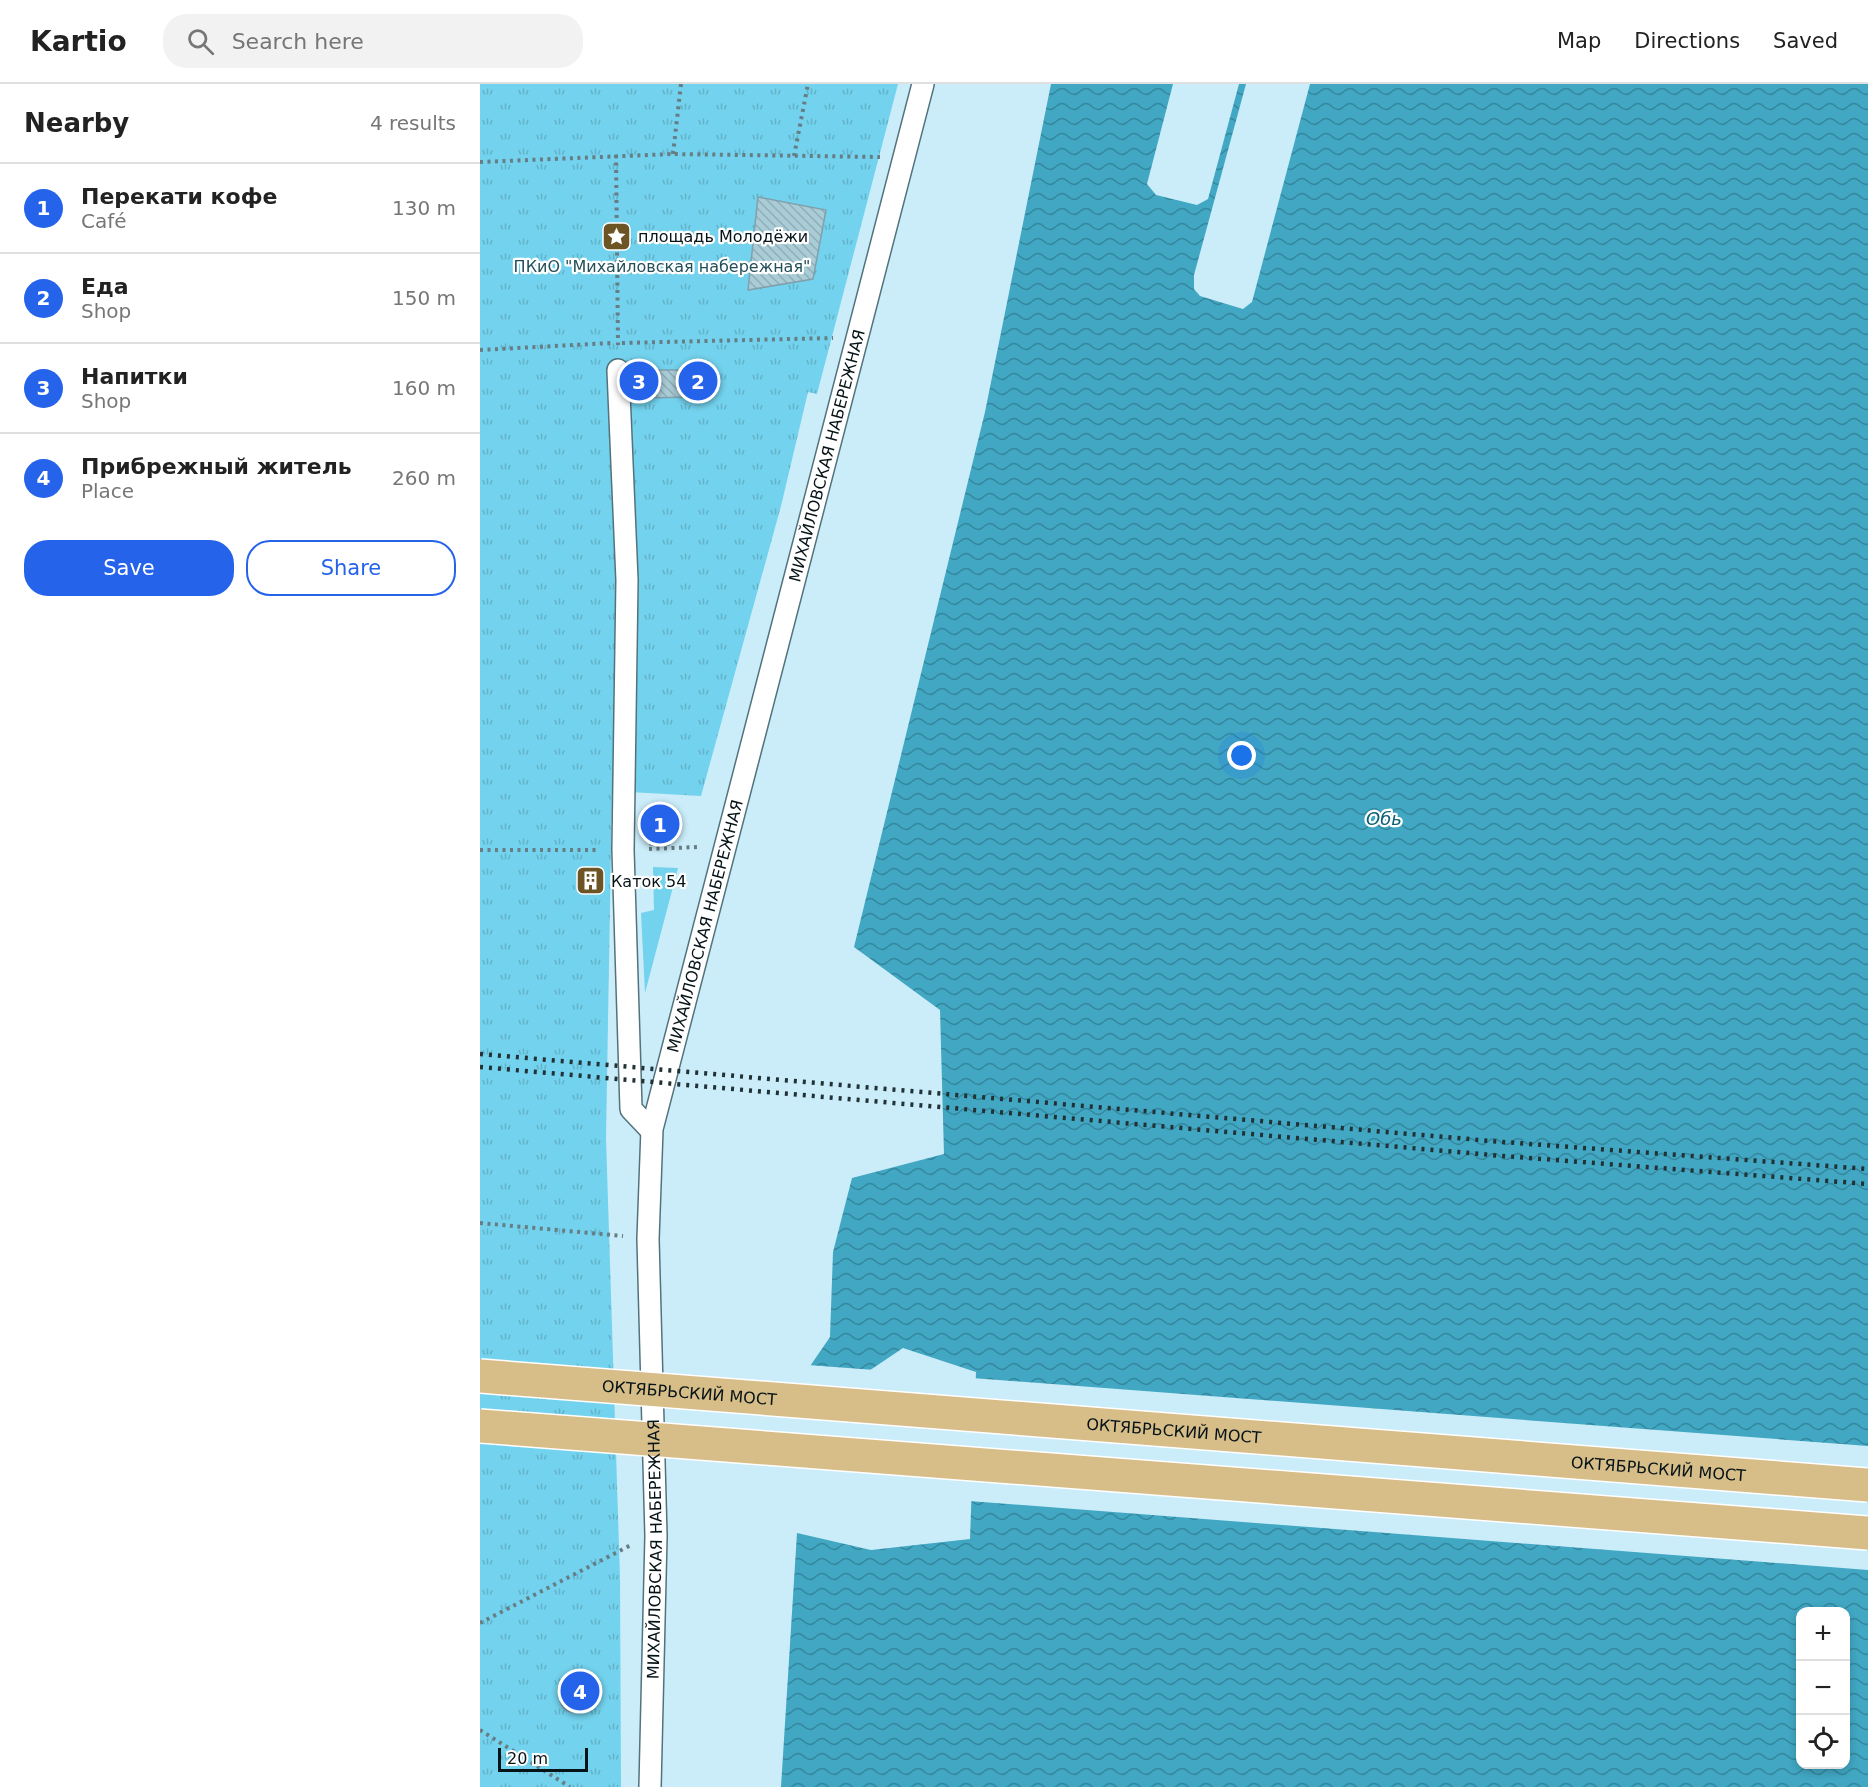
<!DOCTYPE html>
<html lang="en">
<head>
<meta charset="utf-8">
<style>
  :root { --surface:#fff; --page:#f2f2f2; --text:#222; --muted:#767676; --line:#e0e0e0; --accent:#2563eb }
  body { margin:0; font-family:"DejaVu Sans",sans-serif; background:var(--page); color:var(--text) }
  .controls { position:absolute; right:18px; bottom:18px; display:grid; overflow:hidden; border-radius:12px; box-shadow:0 3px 9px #0003 }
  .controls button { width:54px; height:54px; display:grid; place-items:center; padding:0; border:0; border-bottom:2px solid var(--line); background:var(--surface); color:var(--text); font:30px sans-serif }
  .scale { position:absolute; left:18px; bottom:15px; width:90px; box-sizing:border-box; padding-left:6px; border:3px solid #061317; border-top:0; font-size:16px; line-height:21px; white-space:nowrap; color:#061317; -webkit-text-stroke:4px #fff; paint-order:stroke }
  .you { position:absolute; left:762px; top:672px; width:21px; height:21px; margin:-15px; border:4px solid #fff; border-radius:50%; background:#1a73e8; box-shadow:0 0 0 9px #1a73e833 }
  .badge { display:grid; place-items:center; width:39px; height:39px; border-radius:50%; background:var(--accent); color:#fff; font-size:20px; font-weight:700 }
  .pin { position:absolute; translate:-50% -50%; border:3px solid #fff; box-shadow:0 2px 6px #0006 }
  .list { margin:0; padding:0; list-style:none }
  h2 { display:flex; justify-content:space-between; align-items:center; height:78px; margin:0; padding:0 24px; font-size:26px }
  h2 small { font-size:20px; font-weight:400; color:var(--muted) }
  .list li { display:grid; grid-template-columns:39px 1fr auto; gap:18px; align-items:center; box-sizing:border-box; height:90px; padding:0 24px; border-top:2px solid var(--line) }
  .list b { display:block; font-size:22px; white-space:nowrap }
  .list p { margin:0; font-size:20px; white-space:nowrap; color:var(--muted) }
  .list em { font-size:20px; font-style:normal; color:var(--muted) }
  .actions { display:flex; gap:12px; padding:18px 24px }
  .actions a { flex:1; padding:14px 0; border:2px solid var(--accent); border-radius:24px; text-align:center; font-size:21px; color:var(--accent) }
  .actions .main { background:var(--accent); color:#fff }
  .icon { flex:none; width:33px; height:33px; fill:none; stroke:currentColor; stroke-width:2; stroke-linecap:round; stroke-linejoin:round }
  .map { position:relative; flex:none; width:1388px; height:1703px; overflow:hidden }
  header { display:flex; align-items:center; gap:36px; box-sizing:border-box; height:84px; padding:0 30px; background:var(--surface); border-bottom:2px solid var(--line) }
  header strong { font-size:28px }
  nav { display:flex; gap:33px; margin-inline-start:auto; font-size:21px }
  .search { width:420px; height:54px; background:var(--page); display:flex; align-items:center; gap:15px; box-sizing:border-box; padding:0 21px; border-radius:24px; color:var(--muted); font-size:22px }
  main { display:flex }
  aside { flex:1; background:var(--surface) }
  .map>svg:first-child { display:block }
  .grass { fill:#73d2ed }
  .park { fill:url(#park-tufts) }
  .water { fill:url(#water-waves); fill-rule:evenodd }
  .pier { fill:#caedf9 }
  .building { fill:url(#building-back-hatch); stroke:#80a1ac; stroke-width:1.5 }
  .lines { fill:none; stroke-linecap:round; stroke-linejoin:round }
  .pedestrian-casing { stroke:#52737c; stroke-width:24 }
  .path { stroke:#667d85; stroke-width:4; stroke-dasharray:3 4.5; stroke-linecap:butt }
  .pedestrian { stroke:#fff; stroke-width:21 }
  .rail { stroke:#213136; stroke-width:4.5; stroke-dasharray:3 6; stroke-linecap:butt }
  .primary-bridge-casing { stroke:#fff; stroke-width:36; stroke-linecap:butt }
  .primary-bridge { stroke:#d7bd88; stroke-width:33 }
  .labels { text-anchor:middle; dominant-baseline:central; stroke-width:4.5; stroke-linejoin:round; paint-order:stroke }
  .poi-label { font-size:16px; fill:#061317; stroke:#fff; text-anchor:start }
  .park-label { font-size:16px; fill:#234f5b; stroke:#fff }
  .street-label { font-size:16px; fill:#061317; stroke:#fff }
  .water-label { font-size:18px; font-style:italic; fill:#0d6174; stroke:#fff }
</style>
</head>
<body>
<header>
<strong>Kartio</strong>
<div class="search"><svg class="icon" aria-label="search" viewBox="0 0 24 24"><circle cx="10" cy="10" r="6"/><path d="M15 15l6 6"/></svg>Search here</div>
<nav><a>Map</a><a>Directions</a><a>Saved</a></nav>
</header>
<main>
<aside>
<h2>Nearby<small>4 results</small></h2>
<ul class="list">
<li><span class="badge">1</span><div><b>Перекати кофе</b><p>Café</p></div><em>130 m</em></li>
<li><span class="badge">2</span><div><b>Еда</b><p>Shop</p></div><em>150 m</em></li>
<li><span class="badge">3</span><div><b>Напитки</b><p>Shop</p></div><em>160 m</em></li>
<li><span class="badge">4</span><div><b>Прибрежный житель</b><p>Place</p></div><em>260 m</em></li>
</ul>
<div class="actions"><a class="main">Save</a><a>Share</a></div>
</aside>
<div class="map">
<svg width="1388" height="1703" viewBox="0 0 1388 1703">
  <defs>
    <pattern id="park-tufts" width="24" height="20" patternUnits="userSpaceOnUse" patternTransform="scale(1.5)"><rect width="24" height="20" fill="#73d2ed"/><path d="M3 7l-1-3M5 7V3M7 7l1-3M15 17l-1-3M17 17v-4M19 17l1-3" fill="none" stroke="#62b3ca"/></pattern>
    <pattern id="water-waves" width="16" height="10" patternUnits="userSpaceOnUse" patternTransform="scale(1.5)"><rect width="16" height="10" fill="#41a7c3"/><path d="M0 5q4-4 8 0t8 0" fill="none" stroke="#34879d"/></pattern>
    <pattern id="building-back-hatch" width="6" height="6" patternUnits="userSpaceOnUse" patternTransform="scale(1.5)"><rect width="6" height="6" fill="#a9ccd7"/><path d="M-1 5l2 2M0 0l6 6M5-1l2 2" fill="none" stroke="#90aeb8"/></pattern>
  </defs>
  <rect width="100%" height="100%" fill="#caedf9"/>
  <path class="grass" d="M173,783l25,1 -33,125 -4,-80 13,-3z"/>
  <path class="park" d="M0,0h418l-81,310 -9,-2 -27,114 -80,290 -89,-5 -6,347 14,440 1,209h-141z"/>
  <path class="water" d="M571,0h817v1703h-1087l16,-254 74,17 99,-11 6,-167 -73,-24 -52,35 -56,5 35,-51 3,-85 19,-74 92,-24 -4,-144 -86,-63 131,-535zM1320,1528h46v152h-46z"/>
  <g class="pier">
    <path d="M693,0h66l-31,115 -11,6 -41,-10 -9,-11z"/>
    <path d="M766,0h64l-58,218 -9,7 -43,-13 -6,-7v-14z"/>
    <path d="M328,1281l67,5 -24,16 -55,5 -3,-4z"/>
    <path d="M492,1294l896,68v124l-899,-69z"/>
  </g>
  <g class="building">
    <path d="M278,113l68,13 -13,69 -65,11z"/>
    <path d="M152,286h12v21h-11z"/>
    <path d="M164,286h48v27l-48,1z"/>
    <rect x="212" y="286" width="13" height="21"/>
    <rect x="170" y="726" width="19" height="35"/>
    <circle cx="110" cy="797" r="13"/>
    <circle cx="94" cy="1614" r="14"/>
  </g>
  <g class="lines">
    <defs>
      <g id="pedestrian">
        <path d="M138,286l9,210 -4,270 8,259 18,19"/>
        <path id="s1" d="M170,1703l6,-251 -8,-297 4,-110 271,-1045"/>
      </g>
    </defs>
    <use href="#pedestrian" class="pedestrian-casing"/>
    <g class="path">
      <path d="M193,70l8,-70"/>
      <path d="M136,71l2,190"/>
      <path d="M314,72l14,-72"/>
      <path d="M0,78l193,-8 207,3"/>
      <path d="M142,259l211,-5"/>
      <path d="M0,266l131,-7"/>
      <path d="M169,765l49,-2"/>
      <path d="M0,766h119"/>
      <path d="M0,1139l143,13"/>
      <path d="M0,1539l151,-78"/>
      <path d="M0,1646l90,57"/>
    </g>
    <use href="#pedestrian" class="pedestrian"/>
    <g class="rail">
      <path d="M0,970l1023,88 365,27"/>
      <path d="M0,983l1023,89 365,28"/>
    </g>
    <defs>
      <g id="primary-bridge">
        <path id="s2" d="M0,1292l1388,109"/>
        <path d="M0,1342l1388,107"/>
      </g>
    </defs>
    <use href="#primary-bridge" class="primary-bridge-casing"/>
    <use href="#primary-bridge" class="primary-bridge"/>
  </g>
  <defs>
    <symbol id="sight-square" viewBox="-11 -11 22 22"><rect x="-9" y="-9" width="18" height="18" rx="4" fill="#6c5425" stroke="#fff"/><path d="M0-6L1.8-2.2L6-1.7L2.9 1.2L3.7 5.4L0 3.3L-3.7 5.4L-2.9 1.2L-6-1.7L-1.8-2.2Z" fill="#fff"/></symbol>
    <symbol id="building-square" viewBox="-11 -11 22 22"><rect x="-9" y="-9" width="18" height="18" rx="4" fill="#6c5425" stroke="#fff"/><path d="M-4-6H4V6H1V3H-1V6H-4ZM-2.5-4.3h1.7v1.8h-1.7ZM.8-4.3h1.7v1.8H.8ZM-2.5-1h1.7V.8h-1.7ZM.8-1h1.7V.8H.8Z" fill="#fff"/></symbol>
  </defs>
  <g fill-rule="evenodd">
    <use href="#sight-square" x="120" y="136" width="33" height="33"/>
    <use href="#building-square" x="94" y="780" width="33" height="33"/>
  </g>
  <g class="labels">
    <g class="poi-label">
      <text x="158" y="152">площадь Молодёжи</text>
      <text x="131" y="797">Каток 54</text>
    </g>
    <g class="park-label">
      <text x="182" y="182">ПКиО "Михайловская набережная"</text>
    </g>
    <g class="street-label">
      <text stroke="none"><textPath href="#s1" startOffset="1354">МИХАЙЛОВСКАЯ НАБЕРЕЖНАЯ</textPath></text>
      <text stroke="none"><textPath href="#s1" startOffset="868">МИХАЙЛОВСКАЯ НАБЕРЕЖНАЯ</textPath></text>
      <text stroke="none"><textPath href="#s2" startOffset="210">ОКТЯБРЬСКИЙ МОСТ</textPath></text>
      <text stroke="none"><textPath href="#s2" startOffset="696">ОКТЯБРЬСКИЙ МОСТ</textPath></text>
      <text stroke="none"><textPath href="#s2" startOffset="1182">ОКТЯБРЬСКИЙ МОСТ</textPath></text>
      <text stroke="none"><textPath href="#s1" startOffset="238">МИХАЙЛОВСКАЯ НАБЕРЕЖНАЯ</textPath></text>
    </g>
    <g class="water-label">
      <text x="904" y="734">Обь</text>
    </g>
  </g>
</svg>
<div class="controls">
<button>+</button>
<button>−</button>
<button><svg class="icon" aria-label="locate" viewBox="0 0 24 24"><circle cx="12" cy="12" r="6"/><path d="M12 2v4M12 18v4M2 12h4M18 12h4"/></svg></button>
</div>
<div class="scale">20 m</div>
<div class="you"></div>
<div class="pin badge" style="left:180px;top:740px">1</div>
<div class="pin badge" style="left:218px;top:297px">2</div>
<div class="pin badge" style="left:159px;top:297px">3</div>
<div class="pin badge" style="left:100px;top:1607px">4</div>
</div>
</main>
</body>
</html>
